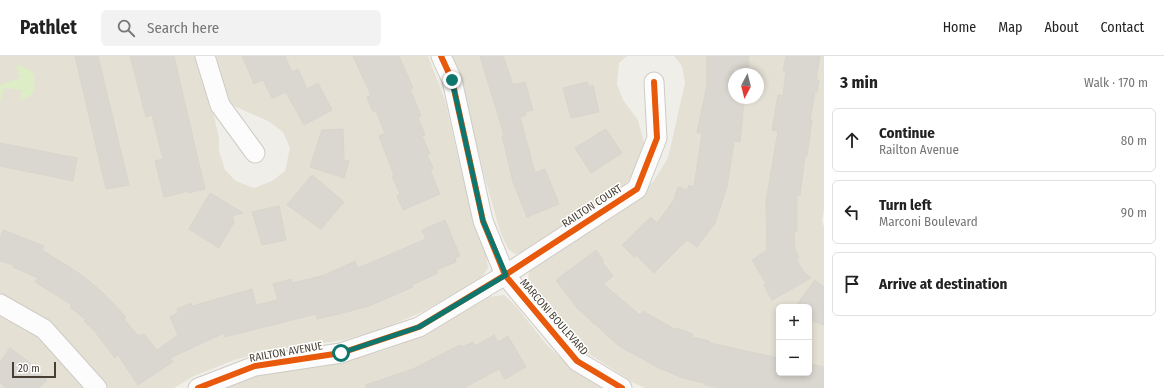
<!DOCTYPE html>
<html lang="en">
<head>
<meta charset="utf-8">
<style>
  :root { --surface:#fff; --page:#f2f2f2; --text:#222; --muted:#767676; --line:#e0e0e0 }
  body { margin:0; font-family:"Fira Sans Condensed",sans-serif; background:var(--page); color:var(--text) }
  .controls { position:absolute; right:12px; bottom:12px; display:grid; overflow:hidden; border-radius:6px; box-shadow:0 2px 6px #0003 }
  .controls button { width:36px; height:36px; display:grid; place-items:center; padding:0; border:0; border-bottom:1px solid var(--line); background:var(--surface); color:var(--text); font:20px sans-serif }
  .compass { position:absolute; left:728px; top:12px; width:36px; height:36px; border-radius:50%; background:var(--surface); box-shadow:0 2px 6px #0003; rotate:187deg }
  .scale { position:absolute; left:12px; bottom:10px; width:44px; box-sizing:border-box; padding-left:4px; border:2px solid #473f33; border-top:0; font-size:11px; line-height:14px; white-space:nowrap; color:#473f33; -webkit-text-stroke:3px #fff; paint-order:stroke }
  .stop { position:absolute; width:12px; height:12px; margin:-9px; border:3px solid #0f766e; border-radius:50%; background:#fff }
  .stop.end { background:#0f766e; border-color:#fff; box-shadow:0 1px 4px #0008 }
  .list { margin:0; padding:0; list-style:none }
  h2 { display:flex; justify-content:space-between; align-items:center; height:52px; margin:0; padding:0 16px; font-size:17px }
  h2 small { font-size:13px; font-weight:400; color:var(--muted) }
  .list li { display:grid; grid-template-columns:26px 1fr auto; gap:12px; align-items:center; box-sizing:border-box; height:64px; margin:0 8px 8px; padding:0 8px; border:1px solid var(--line); border-radius:6px }
  .list b { display:block; font-size:15px; white-space:nowrap }
  .list p { margin:0; font-size:13px; white-space:nowrap; color:var(--muted) }
  .list em { font-size:13px; font-style:normal; color:var(--muted) }
  .icon { flex:none; width:22px; height:22px; fill:none; stroke:currentColor; stroke-width:2; stroke-linecap:round; stroke-linejoin:round }
  .map { position:relative; flex:none; width:824px; height:332px; overflow:hidden }
  header { display:flex; align-items:center; gap:24px; box-sizing:border-box; height:56px; padding:0 20px; background:var(--surface); border-bottom:1px solid var(--line) }
  header strong { font-size:19px }
  nav { display:flex; gap:22px; margin-inline-start:auto; font-size:14px }
  .search { width:280px; height:36px; background:var(--page); display:flex; align-items:center; gap:10px; box-sizing:border-box; padding:0 14px; border-radius:6px; color:var(--muted); font-size:15px }
  main { display:flex }
  aside { flex:1; background:var(--surface) }
  .map>svg:first-child { display:block }
  .residential { fill:#e5e0d4; fill-rule:evenodd }
  .green { fill:#ddedc5 }
  .building { fill:#dad7d0; stroke:#d8d5ce }
  .lines { fill:none; stroke-linecap:round; stroke-linejoin:round }
  .minor-casing { stroke:#cecbc5; stroke-width:21 }
  .minor { stroke:#fdfcfc; stroke-width:19 }
  .cycleway-casing { stroke:#fff; stroke-width:8 }
  .cycleway { stroke:#e8590c; stroke-width:6 }
  .route { stroke:#0f766e; stroke-width:5 }
  .labels { text-anchor:middle; dominant-baseline:central; stroke-width:3; stroke-linejoin:round; paint-order:stroke }
  .street-label { font-size:11px; fill:#473f33; stroke:#fff }
</style>
</head>
<body>
<header>
<strong>Pathlet</strong>
<div class="search"><svg class="icon" aria-label="search" viewBox="0 0 24 24"><circle cx="10" cy="10" r="6"/><path d="M15 15l6 6"/></svg>Search here</div>
<nav><a>Home</a><a>Map</a><a>About</a><a>Contact</a></nav>
</header>
<main>
<div class="map">
<svg width="824" height="332" viewBox="0 0 824 332">
  <rect width="100%" height="100%" fill="#f0eee8"/>
  <g class="residential">
    <path d="M0,0h200l19,82v13l6,19 11,11 18,7 18,-7 13,-10 5,-23 -7,-16 -15,-11 -34,-15 -11,-15 -9,-35h214l17,44 18,79 23,75 2,14 -7,10 -16,10 -43,24 -42,18 -36,10 -72,10 -38,10 -40,16 -20,12h-67l-56,-62 -27,-20 -24,-12z"/>
    <path d="M450,0h177l-8,7 -2,21 6,16 15,20 6,23 -5,23 -15,21 -99,65 -10,2 -7,-5 -8,-18 -16,-56 -23,-89z"/>
    <path d="M674,0h150v154l-2,11 2,6v161h-179l-13,-6 -55,-36 -37,-43 -13,-19 2,-12 3,-6 95,-63 26,-21 15,-24 17,-75 -3,-17zM734,18h24v24h-24zM779,251h30v66h-30z"/>
    <path d="M504,239l11,10 31,39 29,27 27,17h-383l28,-11 98,-16 43,-12 43,-18 58,-34z"/>
    <path d="M0,259l31,17 21,18 32,38h-84z"/>
  </g>
  <path class="green" d="M16,8l16,7c5,13 4,26 -12,30l2,-11 -18,-2 -4,13v-16l20,-7z"/>
  <g class="building">
    <path d="M75,0h23l31,129 -23,4z"/>
    <path d="M130,0h44l31,133 -17,4v-2l-24,6 -9,-36 8,-2 -11,-44 -6,2z"/>
    <path d="M242,0h43l7,16 6,-3 9,20 11,-6 14,27 -28,15 -18,-33 -14,6 -9,-18 -9,4z"/>
    <path d="M353,0h46l14,32 -3,1 11,27 -3,1 7,18 -3,1 8,18 -3,1 6,13 -3,2 10,24 -37,16 -6,-14 3,-2 -8,-18 2,-1 -15,-39 6,-3 -9,-22 -3,1 -6,-15 4,-2z"/>
    <path d="M480,0h23l10,29 12,-3 8,28 -8,2 1,3 -6,2 15,56 10,-4 14,35 -32,13 -14,-35 -11,-46 2,-1z"/>
    <path d="M707,0h42v11l-15,1v33l10,1 -4,40 -6,-1 -7,46 -12,36 -18,24 -10,-7 -33,33 -18,-18 -2,2 -12,-12 29,-28 6,6 17,-23 4,-13 9,3 2,-5 5,2 8,-54h-5l10,-48z"/>
    <path d="M786,0h34l-4,24h3l-2,12h-2l-5,28h2l-5,36h-2l-5,39h-3v37h-3l1,18 4,7 -3,2 8,13 7,6 -39,22 -8,-15 2,-1 -14,-24 15,-10 -1,-48 12,-71 -6,-1 6,-35 5,1 3,-25h-3z"/>
    <path d="M587,26l2,5 4,-2 6,27 -28,6 -8,-30z"/>
    <path d="M343,73l1,31 5,1 -5,17 -34,-11 12,-37z"/>
    <path d="M606,73l16,24 -31,20 -16,-25z"/>
    <path d="M0,87l77,15 -4,23 -73,-15z"/>
    <path d="M312,119l32,27 -23,27 -34,-24z"/>
    <path d="M210,137l33,20 -11,3 2,6 -15,26 -30,-19z"/>
    <path d="M279,150l7,34 -24,5 -10,-33z"/>
    <path d="M445,164l15,36 -5,2 1,4 -20,8 2,3 -26,12 1,2 -44,19 -30,8 -22,5 -1,-5 -91,23 -1,-4 -54,25 3,4 -35,23 -20,-30 -3,3 -19,-25 -12,-12 2,-1 -16,-13 2,-2 -37,-23 3,-4 -25,-11 1,-2 -14,-4v-22l3,-9 41,16 -2,4 37,23 22,18 25,26 -2,2 14,17 6,-2 13,16 21,-15 -8,-18 8,-4 -1,-4 14,-6 1,3 60,-17 4,16 22,-5 -5,-16 18,-5 1,4 33,-8 30,-14 3,7 68,-29 -4,-9z"/>
    <path d="M596,194l8,11 -2,1 11,14 -10,8 37,31 3,-4 33,19v-2l17,6 -1,3 18,4v2l69,15v15h30v-9l15,3v21h-103l-16,-3v-2l-22,-5 -26,-11 -38,-21 -42,-38 -21,-28z"/>
    <path d="M815,224l9,7v38l-15,-5v-13h-14z"/>
    <path d="M494,279l4,7 10,-6 18,31 -21,12 -6,-10 -35,19h-98v-3l47,-16 47,-24 2,2 11,-5 2,4z"/>
    <path d="M10,292l19,14 18,18 -8,8h-32l-7,-5v-21z"/>
  </g>
  <g class="lines">
    <defs>
      <g id="minor">
        <path d="M205,0l15,49 35,48"/>
        <path d="M441,0l11,24 31,141 22,54 72,86 45,27"/>
        <path d="M0,248l44,25 53,59"/>
        <path d="M198,332l57,-22 86,-13 78,-26 86,-52 132,-86 20,-51 -3,-56"/>
      </g>
    </defs>
    <use href="#minor" class="minor-casing"/>
    <use href="#minor" class="minor"/>
    <defs>
      <g id="cycleway">
        <path d="M441,0l11,24 31,141 22,54 72,86 45,27"/>
        <path d="M198,332l57,-22 86,-13 78,-26 86,-52 132,-86 20,-51 -3,-56"/>
      </g>
    </defs>
    <use href="#cycleway" class="cycleway-casing"/>
    <use href="#cycleway" class="cycleway"/>
  </g>
  <g class="lines">
    <path class="route" d="M341,297l78,-26 87,-52 -23,-54 -31,-141"/>
  </g>
  <g class="labels">
    <g class="street-label">
      <text transform="translate(592 150) rotate(-33)">RAILTON COURT</text>
      <text transform="translate(554 261) rotate(49)">MARCONI BOULEVARD</text>
      <text transform="translate(286 296) rotate(-10)">RAILTON AVENUE</text>
    </g>
  </g>
</svg>
<div class="controls">
<button>+</button>
<button>−</button>
</div>
<svg class="compass" viewBox="-18 -18 36 36"><path d="M0-13l5 13h-10z" fill="#e53935"/><path d="M0 13l5-13h-10z" fill="#767676"/></svg>
<div class="scale">20 m</div>
<div class="stop" style="left:341px;top:297px"></div>
<div class="stop end" style="left:452px;top:24px"></div>
</div>
<aside>
<h2>3 min<small>Walk · 170 m</small></h2>
<ul class="list">
<li><svg class="icon" aria-label="ahead" viewBox="0 0 24 24"><path d="M12 20V5M6 11l6-6 6 6"/></svg><div><b>Continue</b><p>Railton Avenue</p></div><em>80 m</em></li>
<li><svg class="icon" aria-label="left" viewBox="0 0 24 24"><path d="M17 20v-9H6M10 6l-5 5 5 5"/></svg><div><b>Turn left</b><p>Marconi Boulevard</p></div><em>90 m</em></li>
<li><svg class="icon" aria-label="arrive" viewBox="0 0 24 24"><path d="M6 21V4h12l-3 4 3 4H6"/></svg><div><b>Arrive at destination</b></div></li>
</ul>
</aside>
</main>
</body>
</html>
